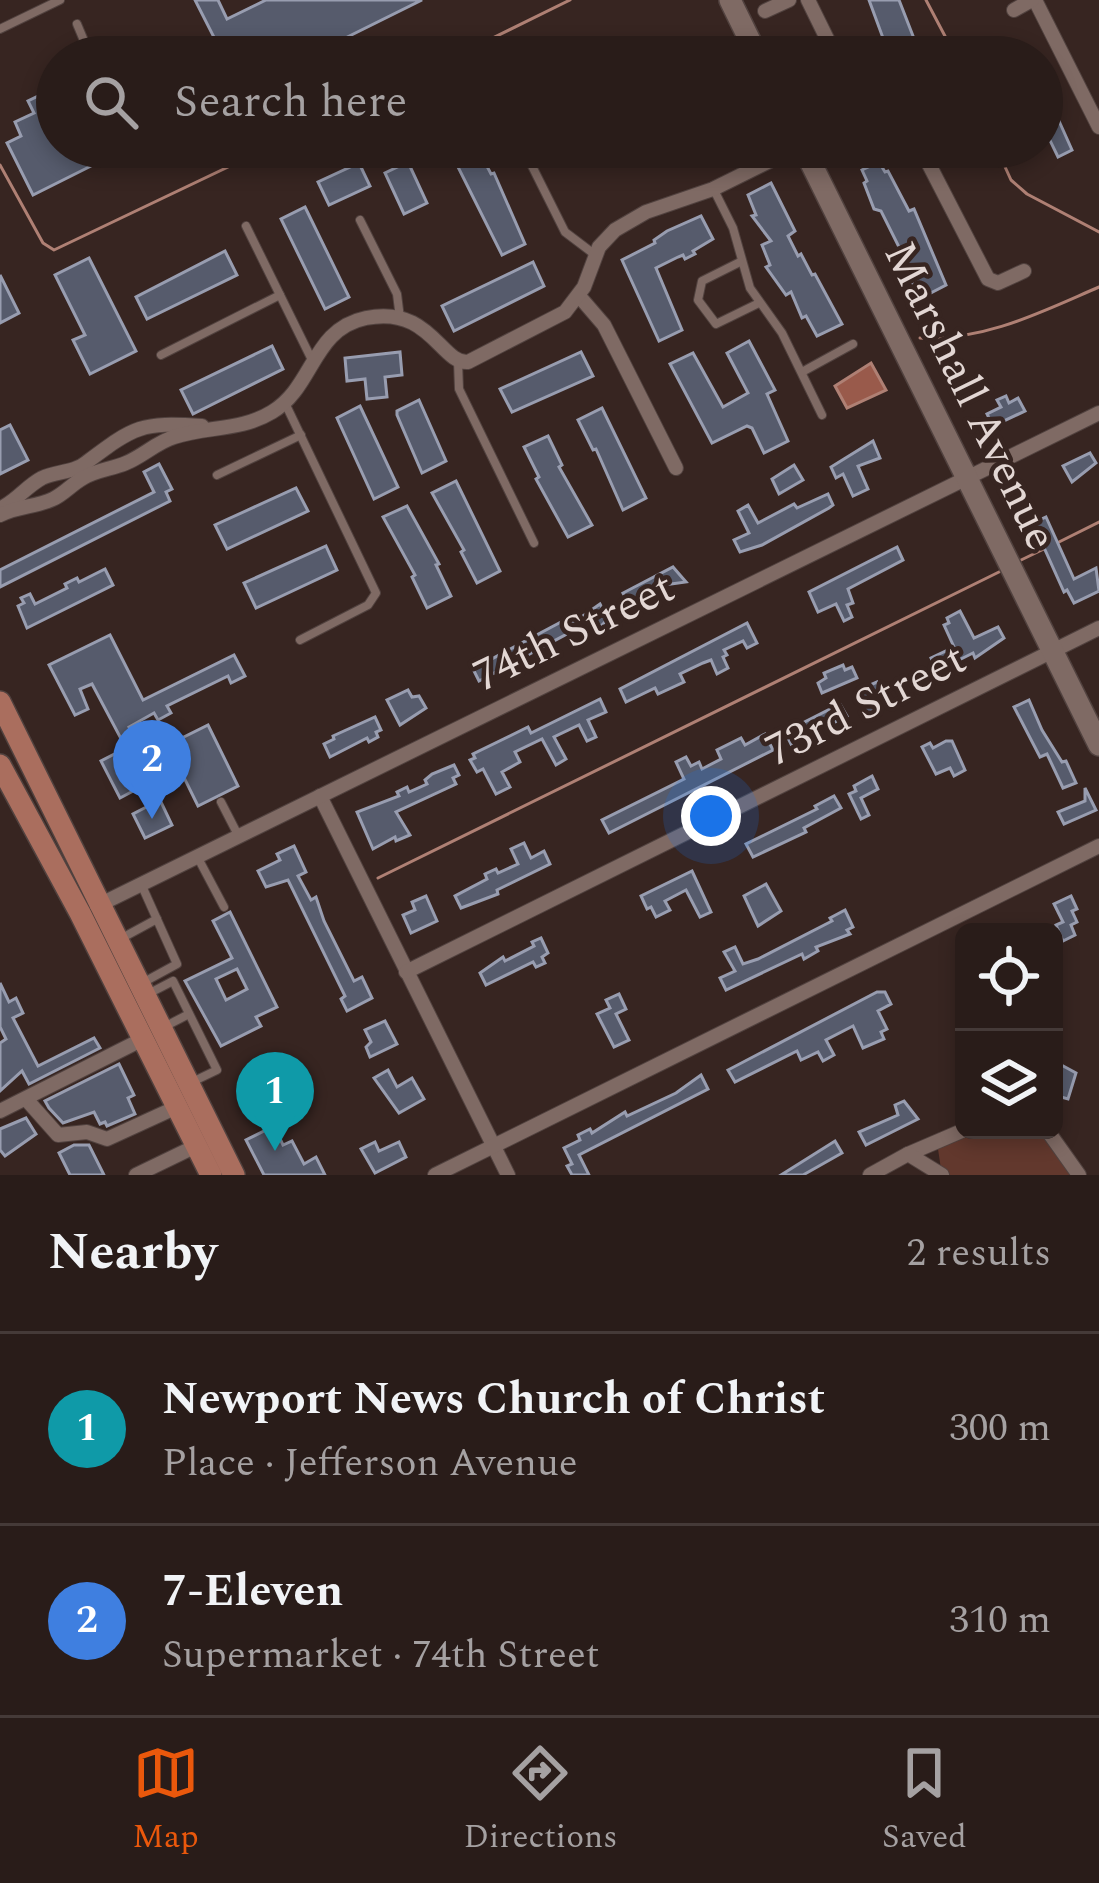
<!DOCTYPE html>
<html lang="en">
<head>
<meta charset="utf-8">
<style>
  :root { --surface:#291c19; --page:#352926; --text:#f1f3f6; --muted:#a5a1a2; --line:#453a38; --accent:#ea580c }
  body { margin:0; font-family:Spectral,serif; background:var(--page); color:var(--text) }
  .controls { position:absolute; right:36px; bottom:36px; display:grid; overflow:hidden; border-radius:18px; box-shadow:0 6px 18px #0003 }
  .controls button { width:108px; height:108px; display:grid; place-items:center; padding:0; border:0; border-bottom:3px solid var(--line); background:var(--surface); color:var(--text); font:60px sans-serif }
  .you { position:absolute; left:711px; top:816px; width:42px; height:42px; margin:-30px; border:9px solid #fff; border-radius:50%; background:#1a73e8; box-shadow:0 0 0 18px #1a73e833 }
  .badge { display:grid; place-items:center; width:78px; height:78px; border-radius:50%; background:var(--accent); color:#fff; font-size:39px; font-weight:700 }
  .pin { position:absolute; translate:-50% -99px; filter:drop-shadow(0 3px 6px #0008) }
  .pin::after { content:''; position:absolute; top:63px; width:42px; height:36px; background:inherit; clip-path:polygon(0 0,100% 0,50% 100%) }
  .list { margin:0; padding:0; list-style:none }
  h2 { display:flex; justify-content:space-between; align-items:center; height:156px; margin:0; padding:0 48px; font-size:51px }
  h2 small { font-size:39px; font-weight:400; color:var(--muted) }
  .list li { display:grid; grid-template-columns:78px 1fr auto; gap:36px; align-items:center; box-sizing:border-box; height:192px; padding:0 48px; border-top:3px solid var(--line) }
  .list b { display:block; font-size:45px; white-space:nowrap }
  .list p { margin:0; font-size:39px; white-space:nowrap; color:var(--muted) }
  .list em { font-size:39px; font-style:normal; color:var(--muted) }
  .icon { flex:none; width:66px; height:66px; fill:none; stroke:currentColor; stroke-width:2; stroke-linecap:round; stroke-linejoin:round }
  .map { position:relative; flex:none; width:1099px; height:1175px; overflow:hidden }
  .search { position:absolute; background:var(--surface); box-shadow:0 6px 18px #0003; left:36px; right:36px; top:36px; height:132px; display:flex; align-items:center; gap:30px; box-sizing:border-box; padding:0 42px; border-radius:66px; color:var(--muted); font-size:45px }
  .sheet { height:540px; background:var(--surface) }
  nav { display:flex; justify-content:space-around; align-items:center; box-sizing:border-box; height:168px; border-top:3px solid var(--line); background:var(--surface); font-size:33px; color:var(--muted) }
  nav a { display:grid; justify-items:center; gap:6px }
  nav .on { color:var(--accent) }
  .map>svg:first-child { display:block }
  .green { fill:#62382d }
  .water { fill:#995a4b; stroke:#af8074; stroke-width:3 }
  .lines { fill:none; stroke-linecap:round; stroke-linejoin:round }
  .stream { stroke:#af8074; stroke-width:3 }
  .building { fill:#565b6c; stroke:#989db0; stroke-width:3; fill-rule:evenodd }
  .lane-casing { stroke:#51423f; stroke-width:10 }
  .street-casing { stroke:#51423f; stroke-width:16 }
  .secondary-casing { stroke:#51423f; stroke-width:24 }
  .primary-casing { stroke:#51423f; stroke-width:24 }
  .lane { stroke:#7f6a64; stroke-width:8 }
  .street { stroke:#7f6a64; stroke-width:14 }
  .secondary { stroke:#7f6a64; stroke-width:21 }
  .primary { stroke:#aa6e5e; stroke-width:21 }
  .labels { text-anchor:middle; dominant-baseline:central; stroke-width:9; stroke-linejoin:round; paint-order:stroke }
  .street-label { font-size:45px; fill:#e3d7d4; stroke:#372521 }
</style>
</head>
<body>
<div class="map">
<svg width="1099" height="1175" viewBox="0 0 1099 1175">
  <rect width="100%" height="100%" fill="#372521"/>
  <path class="green" d="M983,1130c52,0 62,-4 87,45h-120l-9,-6 -3,-20z"/>
  <path class="water" d="M871,363l15,27 -39,18 -12,-22z"/>
  <g class="lines">
    <g class="stream">
      <path d="M926,0l30,57"/>
      <path d="M454,57l116,-57"/>
      <path d="M996,147l15,33 16,14 72,38"/>
      <path d="M0,165l43,78 11,7 216,-103"/>
      <path d="M920,338c65,3 121,-26 179,-51"/>
      <path d="M1057,543l42,-21"/>
      <path d="M1019,561l29,-14"/>
      <path d="M378,878l623,-307"/>
    </g>
  </g>
  <g class="building">
    <path d="M195,0h23l9,19 39,-19h156l-115,57h-83z"/>
    <path d="M869,0h30l21,54 -30,3z"/>
    <path d="M1042,83l30,67 -14,7 -16,-33z"/>
    <path d="M57,87v60h72l-96,48 -26,-52 14,-7 -6,-14 19,-9 -6,-12z"/>
    <path d="M448,147h29l14,27 3,-1 31,71 -23,11z"/>
    <path d="M408,162l19,41 -23,11 -19,-41z"/>
    <path d="M879,162l6,10 3,-1 21,40 5,-2 32,76 -23,12 -7,-13 -6,-2 -7,-27 -22,-44 -7,-2 -10,-26 3,-2 -5,-11z"/>
    <path d="M359,163l11,23 -41,19 -11,-23z"/>
    <path d="M771,183l24,48 -7,5 10,20 3,-2 11,21 3,-1 27,50 -25,12 -11,-20 -4,2 -11,-26 -5,3 -20,-28 4,-2 -8,-20 9,-4 -19,-25 4,-1 -8,-20z"/>
    <path d="M305,207l44,90 -24,12 -44,-90z"/>
    <path d="M701,216l12,23 -20,12 2,3 -10,5 -2,-4 -5,2 -22,11 26,62 -23,11 -37,-81 33,-17 -1,-3 13,-9z"/>
    <path d="M225,251l12,24 -90,44 -11,-22z"/>
    <path d="M89,258l47,93 -46,23 -17,-34 12,-5 -30,-60z"/>
    <path d="M533,262l11,24 -90,45 -12,-25z"/>
    <path d="M0,275l19,38 -19,10z"/>
    <path d="M749,341l26,49 -8,4 21,47 -24,12 -12,-25 -5,-2 -35,17 -42,-79 23,-11 30,54 25,-14 -21,-40z"/>
    <path d="M272,346l11,23 -90,45 -12,-24z"/>
    <path d="M400,352l2,23 -17,2 2,20 -20,2 -2,-20 -18,2 -2,-23z"/>
    <path d="M581,352l12,24 -81,36 -12,-23z"/>
    <path d="M1006,396l3,7 9,-5 7,13 -32,15 -6,-12 14,-7 -4,-7z"/>
    <path d="M419,400l27,61 -24,12 -25,-58v-4z"/>
    <path d="M360,406l38,81 -24,12 -37,-81z"/>
    <path d="M602,408l44,90 -23,12 -27,-61 -3,1 -15,-30z"/>
    <path d="M10,425l18,35 -28,14v-44z"/>
    <path d="M548,436l14,29 -3,2 33,58 -24,12 -32,-58 3,-2 -15,-30z"/>
    <path d="M873,441l7,17 -22,8 10,23 -15,7 -10,-22 -7,4 -5,-11z"/>
    <path d="M1090,453l6,10 -24,19 -9,-16z"/>
    <path d="M159,464l13,25 -6,3 4,9 -170,86v-17l154,-78 -10,-20z"/>
    <path d="M794,465l9,15 -24,14 -7,-15z"/>
    <path d="M456,481l44,90 -23,12 -16,-31 3,-2 -32,-57z"/>
    <path d="M296,488l12,23 -81,38 -12,-24z"/>
    <path d="M828,494l5,11 -4,3 -67,37 -22,7 -6,-12 15,-7 -11,-22 10,-6 10,18 36,-19 3,4z"/>
    <path d="M407,506l32,58 -3,1 15,31 -24,12 -15,-31 3,-2 -32,-58z"/>
    <path d="M1046,517l28,62 22,-11 3,23 -25,12 -7,-13 -3,2 -31,-69z"/>
    <path d="M326,546l11,24 -81,38 -12,-25z"/>
    <path d="M897,547l6,13 -55,29 5,14 -6,2 5,12 -8,4 -8,-17 -18,8 -9,-20z"/>
    <path d="M673,567l13,15 -22,3 -35,19 -6,-11z"/>
    <path d="M105,569l8,16 -86,43 -9,-22 6,-3 -3,-5 9,-4 5,10 32,-16 -2,-4 12,-6 2,4z"/>
    <path d="M600,604l8,15 -6,6 -9,4 -3,-6 -6,2 -105,56 -6,-12 88,-47 2,4 17,-8z"/>
    <path d="M960,611l14,27 24,-11 6,11 -29,20 -2,-5 -36,18 -6,-13 23,-11 -10,-22 5,-2 -2,-5z"/>
    <path d="M747,623l10,20 -10,5 -4,-7 -19,9 3,5 -4,2 5,11 -11,6 -6,-14 -8,3 -23,11 4,8 -26,12 -3,-6 -29,14 -6,-13z"/>
    <path d="M110,635l33,65 91,-45 11,21 -14,7 -3,-7 -61,30 4,7 -13,7 -4,-7 -25,14 20,40 -22,11 6,13 -13,7 -19,-37 25,-13 -34,-64 -12,5 8,20 -13,6 -26,-50z"/>
    <path d="M843,665l2,5 7,-3 5,11 -35,15 -4,-10 8,-5 -2,-5z"/>
    <path d="M877,682l8,15 -10,5 4,6 -12,6 -11,-23z"/>
    <path d="M408,690l4,7 7,-1 7,12 -26,17 -13,-25z"/>
    <path d="M600,699l6,13 -18,8 8,17 -9,4 -8,-16 -25,12 12,22 -10,6 -14,-26 -27,13 5,10 -18,10 8,15 -14,7 -13,-25 -6,3 -7,-12 5,-2 -2,-4 55,-27 3,6z"/>
    <path d="M1029,700l13,30 20,32 4,-1 10,22 -13,5 -16,-34 -7,3 -26,-50z"/>
    <path d="M840,704l7,12 -20,10 -2,-4 -34,22 -6,-12z"/>
    <path d="M375,717l6,13 -5,2 2,5 -9,5 -2,-4 -37,19 -6,-13 10,-5 -1,-3z"/>
    <path d="M208,725l30,61 -40,20 -30,-61z"/>
    <path d="M765,734l8,16 -164,83 -7,-13 82,-41 -8,-17 10,-5 5,9 8,-4 3,7 19,-10 -4,-9 24,-12 4,7z"/>
    <path d="M946,741h6l13,29 -11,6 -4,-8 -14,6 -14,-27 8,-4 3,5z"/>
    <path d="M454,765l5,10 -6,3 3,6 -60,28 14,23 -14,6 -1,-4 -22,12 -16,-37 42,-16 -2,-4 10,-5 2,5 18,-8 -2,-4 7,-6z"/>
    <path d="M872,776l6,13 -17,9 8,17 -8,4 -12,-25 7,-3 -2,-5z"/>
    <path d="M1085,788l11,22 -32,14 -6,-12 27,-11z"/>
    <path d="M834,796l7,12 -37,20 2,4 -53,25 -7,-13 71,-35 -2,-3z"/>
    <path d="M160,800l12,25 -27,13 -12,-24z"/>
    <path d="M524,843l7,15 13,-7 6,13 -53,26 1,4 -37,14 -6,-12 32,-17 -2,-5 11,-5 2,4 20,-9 -7,-15z"/>
    <path d="M294,846l12,26 -8,4 13,24 5,-3 8,24 30,60 8,-4 10,21 -25,13 -6,-12 4,-3 -57,-116 -22,7 -8,-16 22,-11 -3,-6z"/>
    <path d="M692,871l19,41 -11,5 -14,-27 -21,11 5,9 -14,7 -5,-10 -4,2 -6,-13z"/>
    <path d="M766,884l15,27 -23,15 -14,-30z"/>
    <path d="M426,896l11,25 -26,12 -8,-18 12,-5 -3,-8z"/>
    <path d="M1071,896l6,13 -5,2 5,11 -6,3 4,10 -12,6 -7,-16 7,-3 -9,-18z"/>
    <path d="M845,910l8,17 -6,3 3,4 -34,13 2,4 -14,8 -2,-5 -76,36 -6,-12 15,-7 -11,-19 11,-5 8,17 15,-5 74,-38 -2,-3z"/>
    <path d="M230,912l47,95 -21,10 5,9 -40,20 -36,-65 47,-23 -19,-37zM237,969l10,20 -21,11 -10,-21z"/>
    <path d="M541,938l7,15 -6,4 3,6 -9,4 -3,-5 -47,23 -6,-12 23,-16 2,4 29,-15 -2,-4z"/>
    <path d="M0,983l9,19 7,-4 7,15 -10,5 25,48 56,-28 6,10 -71,36 -7,-13 -22,20v-48l6,-4 -6,-12z"/>
    <path d="M877,992h8l6,12 -13,7 9,18 -6,3 3,7 -21,9 -10,-22 -27,14 8,15 -11,6 -5,-9 -17,8 -4,-9 -62,31 -7,-12z"/>
    <path d="M619,994l7,15 -10,5 13,26 -15,7 -17,-33 13,-6 -4,-8z"/>
    <path d="M385,1021l12,23 -27,13 -4,-10 5,-5 -6,-12z"/>
    <path d="M1054,1061l22,12 -8,26 -14,-4z"/>
    <path d="M119,1064l15,31 -6,3 7,16 -28,12 -2,-4 -5,2 -6,-12 -31,11 -14,-15 -4,-7z"/>
    <path d="M388,1070l9,17 15,-9 12,21 -25,14 -25,-35z"/>
    <path d="M701,1075l7,14 -129,66 10,20h-17l-5,-9 5,-2 -8,-16 16,-8 -2,-5 12,-6 2,4 33,-21 2,4 49,-23z"/>
    <path d="M904,1101l14,18 -52,26 -7,-13 39,-17 -3,-10z"/>
    <path d="M26,1118l10,16 -31,22 -5,-6v-21z"/>
    <path d="M274,1126l9,19 9,-4 12,23 12,-7 9,18h-61l-18,-35z"/>
    <path d="M835,1141l7,12 -39,22h-22z"/>
    <path d="M375,1142l4,9 20,-9 7,15 -31,16 -14,-24z"/>
    <path d="M74,1145h15l15,30h-34l-11,-22z"/>
  </g>
  <g class="lines">
    <defs>
      <g id="lane">
        <path d="M77,24l13,31"/>
        <path d="M0,29l60,-29"/>
        <path d="M523,148l42,84 29,22"/>
        <path d="M714,190l19,38 17,60 32,45 40,82"/>
        <path d="M360,220l37,74 3,24"/>
        <path d="M246,226l66,134"/>
        <path d="M740,262l-38,19 -4,19 18,24 43,-21"/>
        <path d="M161,355l119,-60"/>
        <path d="M458,362l1,27 75,154"/>
        <path d="M802,372l51,-28"/>
        <path d="M285,403l91,190 -8,12 -68,35"/>
        <path d="M217,475l84,-40"/>
        <path d="M221,802l17,33"/>
        <path d="M198,858l26,49"/>
        <path d="M142,886l35,78 -33,18"/>
        <path d="M122,938l35,-19"/>
        <path d="M146,995l27,-14 44,89 -27,13"/>
        <path d="M164,1027l25,-13"/>
      </g>
      <g id="street">
        <path d="M808,0l28,57"/>
        <path d="M1035,0l64,127"/>
        <path d="M1014,10l18,-10"/>
        <path d="M765,11l24,-11"/>
        <path d="M920,147l68,132 10,4 26,-12"/>
        <path d="M579,296l25,29 72,143"/>
        <path d="M3,507c15,-8 24,-21 39,-29 15,-7 32,-5 45,-16 48,-36 54,-40 115,-36"/>
        <path d="M0,515c17,-9 36,-8 53,-16 11,-5 19,-15 30,-21 13,-8 29,-9 43,-15 17,-7 31,-21 48,-26 33,-11 67,-6 98,-25 42,-25 40,-83 94,-94 64,-13 75,46 102,44l97,-50 19,-25 15,-40 16,-17 31,-18 67,-23 85,-42"/>
        <path d="M320,796l188,379"/>
        <path d="M97,906l1002,-493"/>
        <path d="M406,972l693,-344"/>
        <path d="M26,1099l32,36 29,-3 20,7 70,-32"/>
        <path d="M0,1111l143,-72"/>
        <path d="M1047,1130l32,45"/>
        <path d="M908,1154l56,-24"/>
        <path d="M136,1175l60,-29"/>
        <path d="M435,1175l664,-329"/>
        <path d="M870,1175l38,-21 34,21"/>
      </g>
      <g id="secondary">
        <path d="M730,0l28,57"/>
        <path d="M803,147l296,598"/>
      </g>
      <g id="primary">
        <path d="M0,702l234,473"/>
        <path d="M0,765l80,148 131,262"/>
      </g>
    </defs>
    <use href="#lane" class="lane-casing"/>
    <use href="#street" class="street-casing"/>
    <use href="#secondary" class="secondary-casing"/>
    <use href="#primary" class="primary-casing"/>
    <use href="#lane" class="lane"/>
    <use href="#street" class="street"/>
    <use href="#secondary" class="secondary"/>
    <use href="#primary" class="primary"/>
  </g>
  <g class="labels">
    <g class="street-label">
      <text transform="translate(970 396) rotate(64)">Marshall Avenue</text>
      <text transform="translate(574 632) rotate(-26)">74th Street</text>
      <text transform="translate(866 705) rotate(-27)">73rd Street</text>
    </g>
  </g>
</svg>
<div class="controls">
<button><svg class="icon" aria-label="locate" viewBox="0 0 24 24"><circle cx="12" cy="12" r="6"/><path d="M12 2v4M12 18v4M2 12h4M18 12h4"/></svg></button>
<button><svg class="icon" aria-label="layers" viewBox="0 0 24 24"><path d="M12 4l9 5-9 5-9-5zM3 14l9 5 9-5"/></svg></button>
</div>
<div class="you"></div>
<div class="pin badge" style="left:275px;top:1151px;background:#0f9aa8">1</div>
<div class="pin badge" style="left:152px;top:819px;background:#3f7fe0">2</div>
<div class="search"><svg class="icon" aria-label="search" viewBox="0 0 24 24"><circle cx="10" cy="10" r="6"/><path d="M15 15l6 6"/></svg>Search here</div>
</div>
<section class="sheet">
<h2>Nearby<small>2 results</small></h2>
<ul class="list">
<li><span class="badge" style="background:#0f9aa8">1</span><div><b>Newport News Church of Christ</b><p>Place · Jefferson Avenue</p></div><em>300 m</em></li>
<li><span class="badge" style="background:#3f7fe0">2</span><div><b>7-Eleven</b><p>Supermarket · 74th Street</p></div><em>310 m</em></li>
</ul>
</section>
<nav>
<a class="on"><svg class="icon" aria-label="map" viewBox="0 0 24 24"><path d="M3 6l6-2 6 2 6-2v14l-6 2-6-2-6 2zM9 4v14M15 6v14"/></svg>Map</a>
<a><svg class="icon" aria-label="directions" viewBox="0 0 24 24"><path d="M12 3l9 9-9 9-9-9zM9 14v-3h6M13 9l2 2-2 2"/></svg>Directions</a>
<a><svg class="icon" aria-label="saved" viewBox="0 0 24 24"><path d="M7 4h10v16l-5-4-5 4z"/></svg>Saved</a>
</nav>
</body>
</html>
